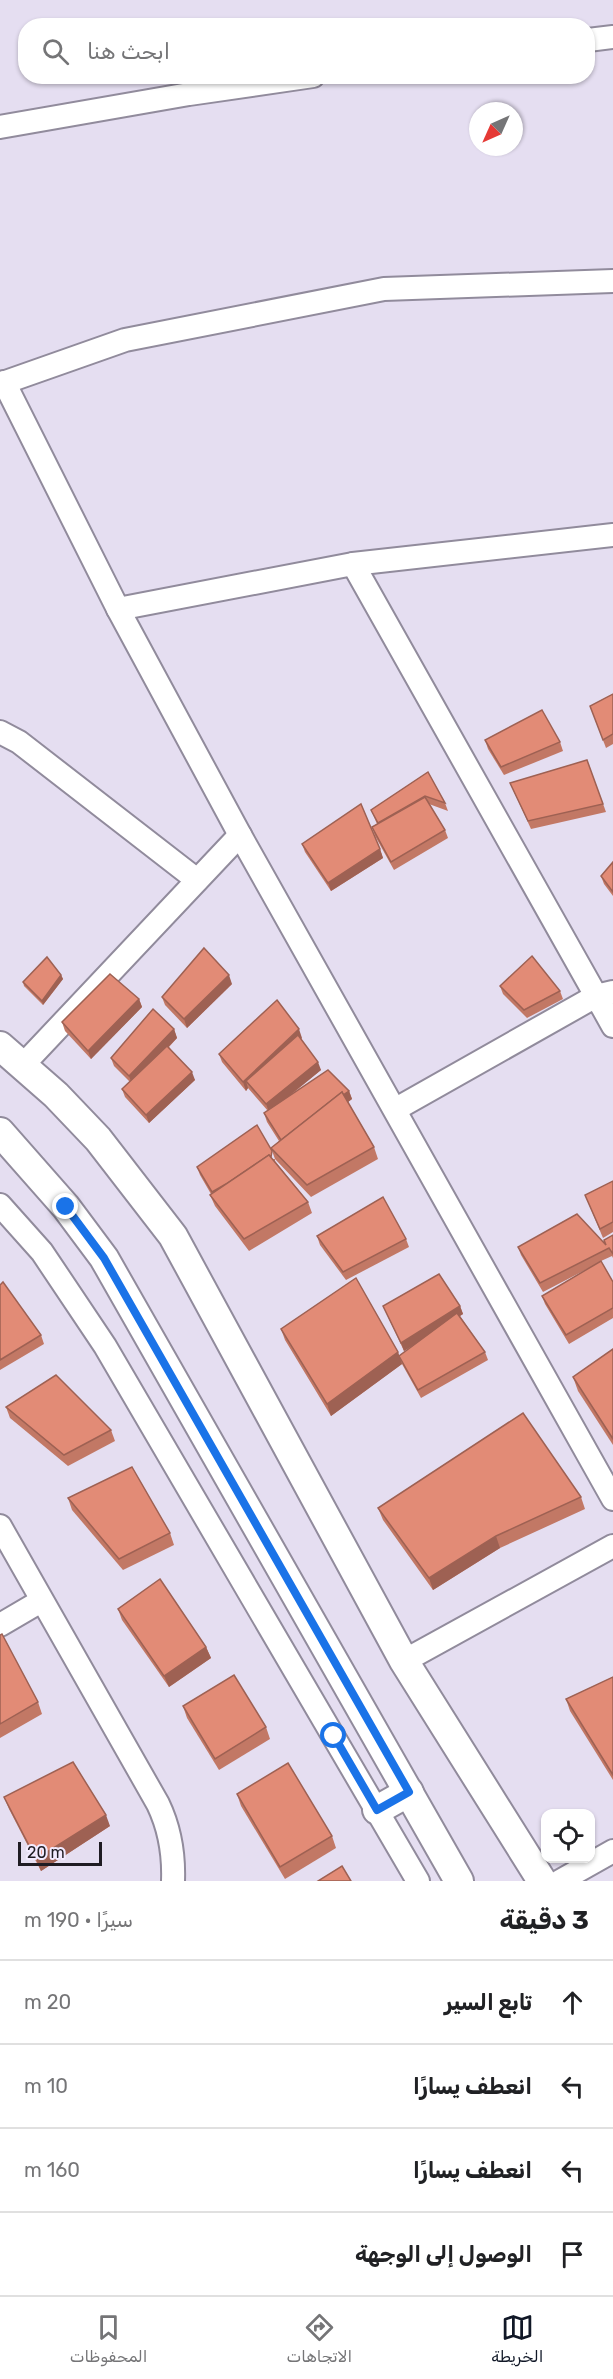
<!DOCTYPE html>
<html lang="ar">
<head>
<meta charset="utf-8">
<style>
  :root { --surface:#fff; --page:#f2f2f2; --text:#202124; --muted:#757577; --line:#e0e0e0; --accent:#111827 }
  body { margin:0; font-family:Rubik,Vazirmatn,sans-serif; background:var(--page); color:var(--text); direction:rtl }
  .controls { position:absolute; right:18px; bottom:18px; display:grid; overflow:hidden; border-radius:12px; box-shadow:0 2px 4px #0004 }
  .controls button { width:54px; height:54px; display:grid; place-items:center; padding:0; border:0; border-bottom:2px solid var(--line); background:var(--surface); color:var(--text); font:30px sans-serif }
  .compass { position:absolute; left:469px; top:102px; width:54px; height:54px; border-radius:50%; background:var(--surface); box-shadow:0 2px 4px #0004; rotate:225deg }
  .scale { position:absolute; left:18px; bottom:15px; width:84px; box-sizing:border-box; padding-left:6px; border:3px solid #1f1c23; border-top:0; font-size:16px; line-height:21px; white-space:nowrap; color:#1f1c23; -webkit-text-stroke:4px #f3ebff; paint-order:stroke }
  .stop { position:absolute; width:18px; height:18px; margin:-14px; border:4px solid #1a73e8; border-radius:50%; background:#fff }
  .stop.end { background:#1a73e8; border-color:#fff; box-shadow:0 2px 6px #0008 }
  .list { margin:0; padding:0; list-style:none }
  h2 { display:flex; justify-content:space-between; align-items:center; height:78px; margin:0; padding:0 24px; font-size:26px }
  h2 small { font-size:20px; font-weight:400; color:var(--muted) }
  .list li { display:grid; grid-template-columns:39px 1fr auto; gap:18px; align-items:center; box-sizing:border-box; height:84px; padding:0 24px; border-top:2px solid var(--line) }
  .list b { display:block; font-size:22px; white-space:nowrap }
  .list em { font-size:20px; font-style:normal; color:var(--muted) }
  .icon { flex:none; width:33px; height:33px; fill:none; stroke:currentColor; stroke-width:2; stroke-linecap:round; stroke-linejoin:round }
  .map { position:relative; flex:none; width:613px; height:1881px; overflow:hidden; direction:ltr }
  .search { position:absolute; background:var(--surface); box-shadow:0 2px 4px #0004; left:18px; right:18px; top:18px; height:66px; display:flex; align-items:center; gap:15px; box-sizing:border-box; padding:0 21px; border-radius:24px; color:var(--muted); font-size:22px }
  .sheet { height:414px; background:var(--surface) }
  nav { display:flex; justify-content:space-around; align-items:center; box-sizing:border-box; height:84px; border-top:2px solid var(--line); background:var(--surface); font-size:16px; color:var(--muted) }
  nav a { display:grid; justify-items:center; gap:3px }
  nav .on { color:var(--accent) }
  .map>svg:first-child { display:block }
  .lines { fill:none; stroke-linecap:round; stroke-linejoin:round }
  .minor-casing { stroke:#918b9c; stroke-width:26 }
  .tertiary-casing { stroke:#918b9c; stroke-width:32 }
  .minor { stroke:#fff; stroke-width:22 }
  .tertiary { stroke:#fff; stroke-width:28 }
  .wall { fill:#c27865 }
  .shaded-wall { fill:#9e6153 }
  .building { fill:#e28b76; stroke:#9e6153; stroke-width:1.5 }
  .route { stroke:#1a73e8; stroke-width:8 }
</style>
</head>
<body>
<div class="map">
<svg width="613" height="1881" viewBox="0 0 613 1881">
  <rect width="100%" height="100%" fill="#e5def1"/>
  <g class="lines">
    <defs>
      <g id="minor">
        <path d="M588,40l25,-3"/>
        <path d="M0,127l189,-33 124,-18"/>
        <path d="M4,382l114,227 122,226 373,664"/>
        <path d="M0,384l125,-44 259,-51 229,-8"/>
        <path d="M353,564l260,462"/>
        <path d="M118,609l235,-45 260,-29"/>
        <path d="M0,732l19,10 178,138"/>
        <path d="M23,1065l217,-230"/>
        <path d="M396,1109l200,-113 17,-4"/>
        <path d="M0,1205l42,47 63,94 313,535"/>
        <path d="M0,1526l158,278c12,25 16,50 15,77"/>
        <path d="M0,1625l41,-24"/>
        <path d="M404,1661l209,-115"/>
        <path d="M560,1881l53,-30"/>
      </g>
      <g id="tertiary">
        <path d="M0,1046l56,49 42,44 75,97 231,425 138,220"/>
        <path d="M0,1132l66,75 38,51 355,623"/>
        <path d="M377,1810l32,-18"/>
      </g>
    </defs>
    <use href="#minor" class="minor-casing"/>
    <use href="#tertiary" class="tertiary-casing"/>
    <use href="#minor" class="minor"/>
    <use href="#tertiary" class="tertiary"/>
  </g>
  <g class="wall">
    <path d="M613,694v50l-7,4 -16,-42z"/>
    <path d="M485,740l75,2 3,9 -59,24 -16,-26z"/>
    <path d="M587,760l19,52 -75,17 -21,-46z"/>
    <path d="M428,772l17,31 3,8 -19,-7 16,26 3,8 -54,32 -19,-34 -3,-9 5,-3 -6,-14z"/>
    <path d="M302,844l78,5 3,9 -52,33 -26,-39z"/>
    <path d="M613,862v34l-9,-12 -3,-8z"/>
    <path d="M61,975l2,4 -20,26 -19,-19 -1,-4z"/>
    <path d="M232,984l-45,44 -22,-23 -3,-8z"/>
    <path d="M500,986l60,5 3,8 -36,19 -24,-24z"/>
    <path d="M139,999l3,8 -51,52 -26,-28 -3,-9z"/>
    <path d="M174,1029l3,9 -8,9 26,33 -46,43 -24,-26 -3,-8 8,-7 -16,-16 -3,-8z"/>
    <path d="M302,1038l-1,1 20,31 -35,29 63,-8 3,8 -4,3 26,45 4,12 -67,38 -36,-38 -4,-11 8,-7 -12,-19 -3,-9 4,-2 -20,-23 -2,3 -24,-29 -3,-8z"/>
    <path d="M275,1159v2l33,41 4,11 -63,38 -34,-45 -5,-11 1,-1 -11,-19 -3,-8z"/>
    <path d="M613,1181v51l-10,6 -18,-43z"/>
    <path d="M613,1235v23l-1,-2 -11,5 12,21v36l-44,26 -24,-40 -3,-8 49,-29 -48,25 -22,-37 -3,-8 87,-3z"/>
    <path d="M317,1236l89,3 3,8 -63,33 -26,-35z"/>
    <path d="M0,1285l41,50 3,9 -44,26z"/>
    <path d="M383,1306h77l3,8 -3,2 25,36 3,8 -67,38 -19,-34 -71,52 -46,-76 -4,-11 117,23 1,4 16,-12 -11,7z"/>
    <path d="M613,1349v96l-35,-54 -5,-14z"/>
    <path d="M6,1407l105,23 4,11 -47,25 -58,-48z"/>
    <path d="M581,1497l4,12 -85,39 -67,42 -50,-70 -5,-12z"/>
    <path d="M68,1498l102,35 4,12 -51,25 -51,-60z"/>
    <path d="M118,1609l88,38 5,11 -42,29 -47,-67z"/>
    <path d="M0,1635l38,67 4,12 -42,24z"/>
    <path d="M613,1677v103l-43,-69 -4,-12z"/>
    <path d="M183,1706l83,21 4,12 -51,31 -32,-52z"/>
    <path d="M237,1794l95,42 4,12 -51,31 -44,-73z"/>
    <path d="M4,1797l106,29 -69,45 -32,-62z"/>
  </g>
  <g class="shaded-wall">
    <path d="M380,849l3,9 -52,33 -3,-8z"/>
    <path d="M61,975l2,4 -20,26 -1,-4z"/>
    <path d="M229,975l3,9 -45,44 -3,-9z"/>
    <path d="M139,999l3,8 -51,52 -3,-8z"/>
    <path d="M174,1029l3,9 -45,46 -3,-8z"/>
    <path d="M299,1029l3,9 -52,48 -4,-5 2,7 -2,3 -3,-9z"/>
    <path d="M318,1062l3,8 -52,42 -3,-8z"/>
    <path d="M192,1072l3,8 -46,43 -3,-8z"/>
    <path d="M349,1091l3,8 -67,50 -3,-8z"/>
    <path d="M460,1306l3,8 -59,37 -3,-8z"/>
    <path d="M398,1352l4,12 -71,52 -4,-12z"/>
    <path d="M496,1536l4,12 -67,42 -4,-12z"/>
    <path d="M206,1647l5,11 -42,29 -5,-11z"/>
    <path d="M106,1815l4,11 -69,45 -5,-12z"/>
  </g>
  <g class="building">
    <path d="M613,694v40l-10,6 -13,-34z"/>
    <path d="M542,710l18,32 -59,25 -16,-27z"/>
    <path d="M587,760l16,44 -75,17 -18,-38z"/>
    <path d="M428,772l17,31 -20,-7 -47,27 -7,-13z"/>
    <path d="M425,797l20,33 -54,32 -19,-35z"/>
    <path d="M361,804l19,45 -52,34 -26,-39z"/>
    <path d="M613,862v30l-12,-16z"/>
    <path d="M204,948l25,27 -45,44 -22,-22z"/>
    <path d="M532,956l28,35 -36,19 -24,-24z"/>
    <path d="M47,957l14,18 -19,26 -19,-19z"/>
    <path d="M110,974l29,25 -51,52 -26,-29z"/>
    <path d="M277,1000l22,29 -56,53 -24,-28z"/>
    <path d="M153,1009l21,20 -45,47 -18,-18z"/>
    <path d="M298,1035l20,27 -52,42 -20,-23z"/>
    <path d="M167,1046l25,26 -46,43 -24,-26z"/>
    <path d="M328,1070l21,21 -6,4 -1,-3 -61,48 -17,-27z"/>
    <path d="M342,1092l32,55 -67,38 -36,-37z"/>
    <path d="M257,1125l15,26 -1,6 -2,-2 -43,29 -14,8 -15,-25z"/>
    <path d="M269,1155l39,47 -64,37 -34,-44z"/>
    <path d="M613,1181v41l-13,7 -15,-34z"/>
    <path d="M383,1197l23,42 -63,33 -26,-36z"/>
    <path d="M577,1214l29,31 -2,-5 9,-5v19l-4,-6 -69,35 -22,-36z"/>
    <path d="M601,1261l12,21v26l-47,27 -24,-39z"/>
    <path d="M439,1274l21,32 -59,37 -18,-37z"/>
    <path d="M356,1278l42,74 -71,52 -46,-75z"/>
    <path d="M3,1282l38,53 -41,25v-75z"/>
    <path d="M457,1313l28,39 -67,38 -19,-34z"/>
    <path d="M613,1349v90l-40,-62z"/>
    <path d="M56,1375l55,55 -47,25 -58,-48z"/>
    <path d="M523,1413l58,84 -85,39 -67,42 -51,-70z"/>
    <path d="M132,1467l38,66 -51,26 -51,-61z"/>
    <path d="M160,1579l46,68 -42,29 -46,-67z"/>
    <path d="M2,1634l36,68 -38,22v-89z"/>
    <path d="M234,1675l32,52 -51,32 -32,-53z"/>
    <path d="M613,1677v98l-47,-76z"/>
    <path d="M73,1762l33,53 -70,44 -32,-62z"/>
    <path d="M288,1763l44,73 -52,31 -43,-73z"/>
    <path d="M342,1866l9,15h-33z"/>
  </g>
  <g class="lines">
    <path class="route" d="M66,1207l38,51 305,534 -32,18 -43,-74"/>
  </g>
</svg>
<div class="controls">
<button><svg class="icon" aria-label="locate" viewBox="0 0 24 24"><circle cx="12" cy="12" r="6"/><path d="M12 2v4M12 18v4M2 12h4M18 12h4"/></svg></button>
</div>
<svg class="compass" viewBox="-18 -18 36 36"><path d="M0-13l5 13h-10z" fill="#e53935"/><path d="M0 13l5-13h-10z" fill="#757577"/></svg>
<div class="scale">20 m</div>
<div class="stop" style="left:334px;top:1736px"></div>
<div class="stop end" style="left:66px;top:1207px"></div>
<div class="search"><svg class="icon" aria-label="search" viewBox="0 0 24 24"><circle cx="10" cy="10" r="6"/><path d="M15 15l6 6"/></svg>ابحث هنا</div>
</div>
<section class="sheet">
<h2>3 دقيقة<small>سيرًا · 190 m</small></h2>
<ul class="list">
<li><svg class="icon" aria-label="ahead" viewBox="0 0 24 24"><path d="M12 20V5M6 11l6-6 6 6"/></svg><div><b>تابع السير</b></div><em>20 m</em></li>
<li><svg class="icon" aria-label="left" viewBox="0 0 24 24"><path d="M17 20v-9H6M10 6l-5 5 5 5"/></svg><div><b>انعطف يسارًا</b></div><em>10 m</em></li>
<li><svg class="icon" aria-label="left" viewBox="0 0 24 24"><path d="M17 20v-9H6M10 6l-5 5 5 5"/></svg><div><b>انعطف يسارًا</b></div><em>160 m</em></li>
<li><svg class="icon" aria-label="arrive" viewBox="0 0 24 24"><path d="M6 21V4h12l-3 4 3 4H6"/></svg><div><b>الوصول إلى الوجهة</b></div></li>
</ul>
</section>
<nav>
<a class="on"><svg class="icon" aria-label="map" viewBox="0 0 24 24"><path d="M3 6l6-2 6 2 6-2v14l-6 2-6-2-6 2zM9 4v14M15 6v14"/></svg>الخريطة</a>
<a><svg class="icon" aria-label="directions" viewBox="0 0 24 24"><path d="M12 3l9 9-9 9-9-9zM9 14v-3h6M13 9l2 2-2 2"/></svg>الاتجاهات</a>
<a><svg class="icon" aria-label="saved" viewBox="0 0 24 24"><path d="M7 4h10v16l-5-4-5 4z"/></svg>المحفوظات</a>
</nav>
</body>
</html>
